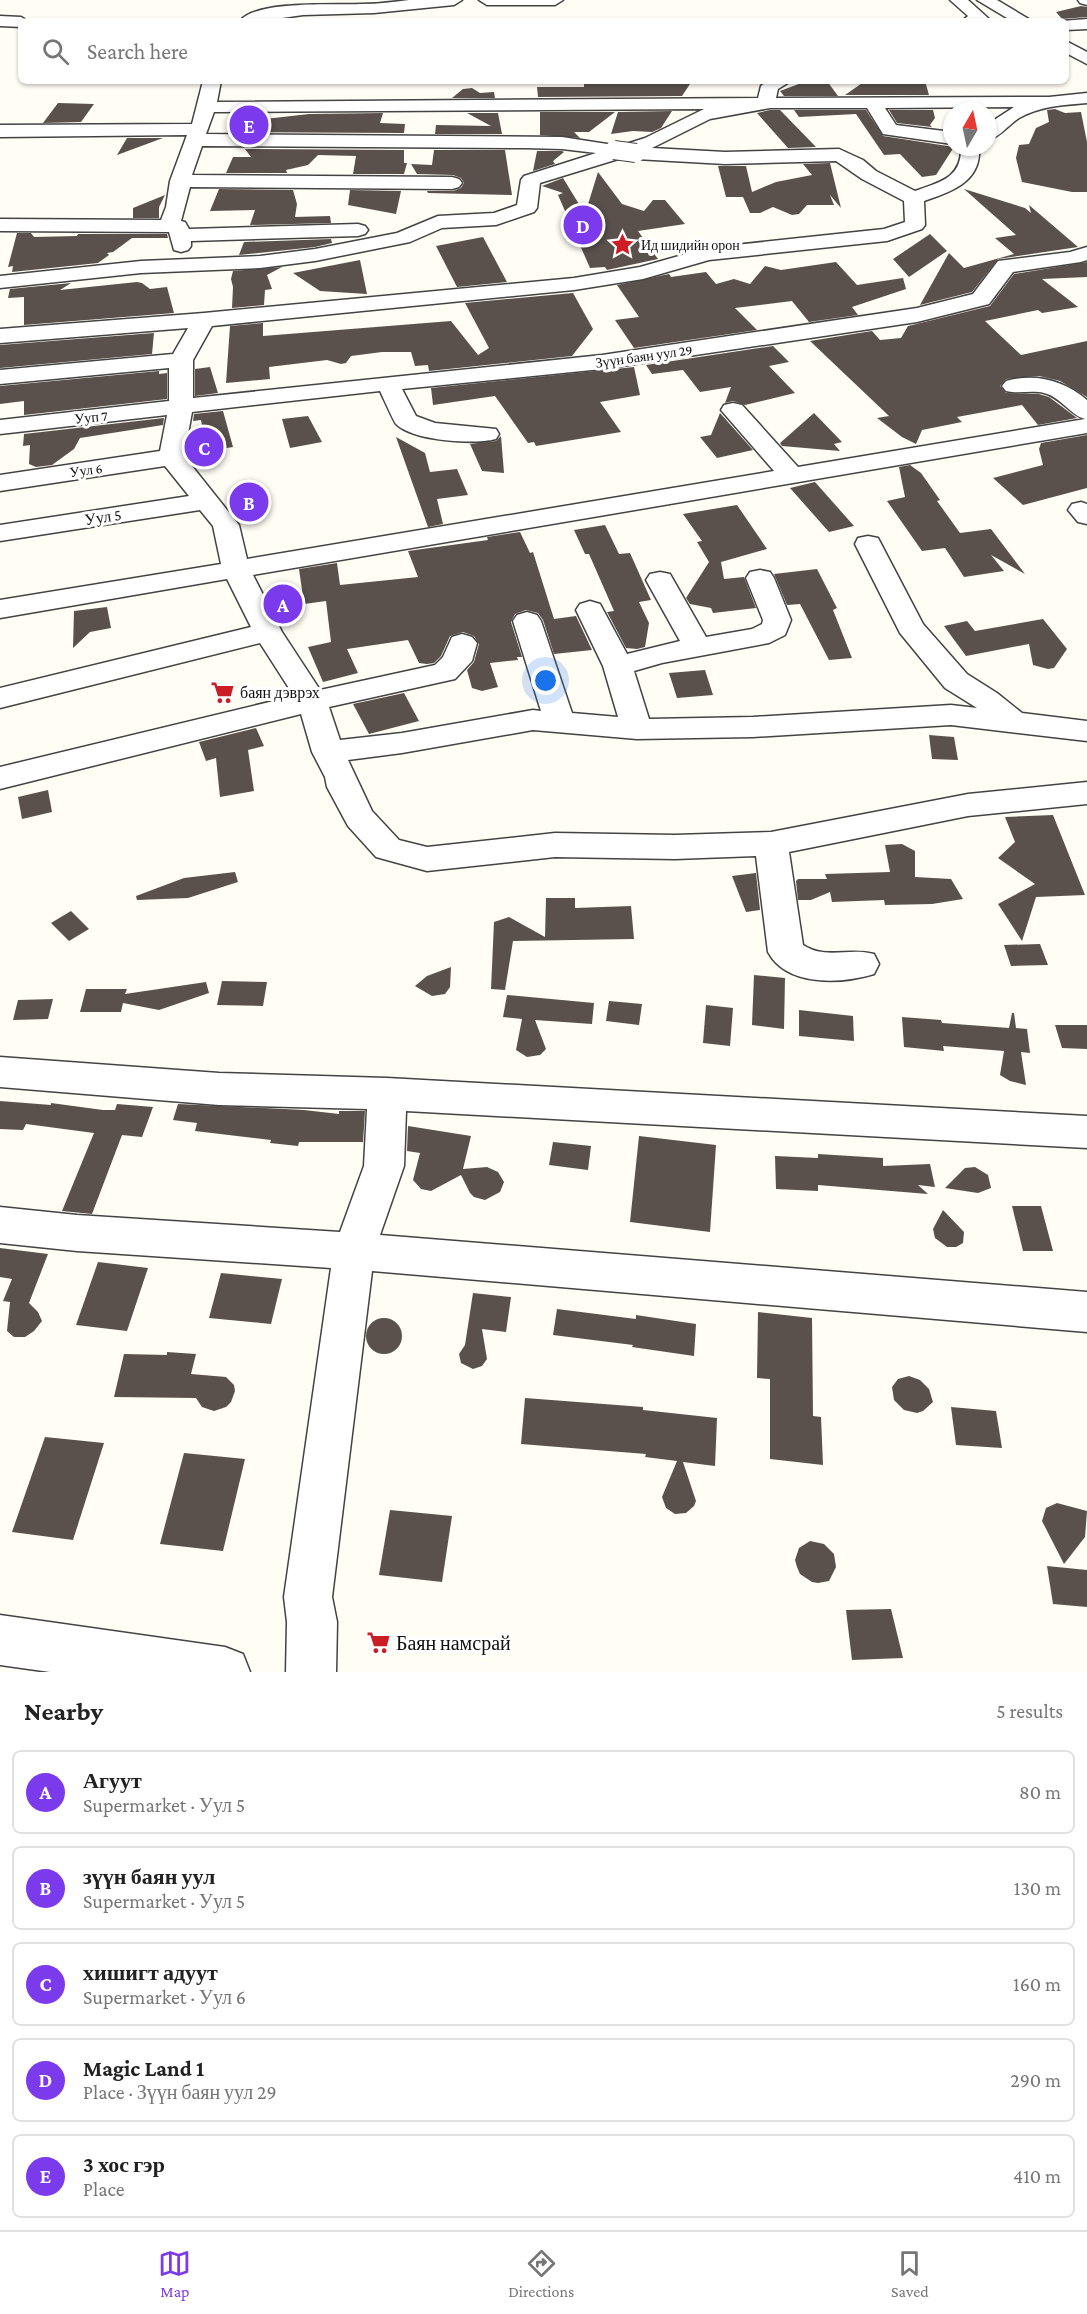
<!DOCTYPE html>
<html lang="en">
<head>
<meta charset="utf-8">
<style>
  :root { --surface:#fff; --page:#f6f6f6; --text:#222; --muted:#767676; --line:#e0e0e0; --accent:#7c3aed }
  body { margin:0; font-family:"Crimson Pro",serif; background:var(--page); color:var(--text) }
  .compass { position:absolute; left:943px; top:102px; width:54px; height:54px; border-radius:50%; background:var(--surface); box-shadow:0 2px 4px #0004; rotate:9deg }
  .you { position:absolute; left:546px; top:681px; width:21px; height:21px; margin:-15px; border:4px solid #fff; border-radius:50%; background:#1a73e8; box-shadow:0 0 0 9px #1a73e833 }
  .badge { display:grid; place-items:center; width:39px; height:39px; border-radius:50%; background:var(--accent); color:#fff; font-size:20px; font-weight:700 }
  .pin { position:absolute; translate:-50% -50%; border:3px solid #fff; box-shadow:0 2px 6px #0006 }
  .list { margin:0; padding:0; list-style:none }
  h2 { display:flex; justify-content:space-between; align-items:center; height:78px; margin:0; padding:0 24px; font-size:26px }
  h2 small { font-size:20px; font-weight:400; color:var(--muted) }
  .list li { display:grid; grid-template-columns:39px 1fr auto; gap:18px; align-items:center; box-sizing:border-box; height:84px; margin:0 12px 12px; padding:0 12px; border:2px solid var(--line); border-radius:9px }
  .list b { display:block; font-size:22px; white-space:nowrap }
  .list p { margin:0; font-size:20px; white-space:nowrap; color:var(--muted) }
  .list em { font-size:20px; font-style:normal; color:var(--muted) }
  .icon { flex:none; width:33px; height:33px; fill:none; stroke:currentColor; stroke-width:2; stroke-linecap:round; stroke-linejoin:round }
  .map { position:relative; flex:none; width:1087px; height:1672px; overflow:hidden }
  .search { position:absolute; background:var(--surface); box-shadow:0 2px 4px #0004; left:18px; right:18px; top:18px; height:66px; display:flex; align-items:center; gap:15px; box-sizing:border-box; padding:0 21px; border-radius:9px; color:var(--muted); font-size:22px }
  .sheet { height:558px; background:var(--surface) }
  nav { display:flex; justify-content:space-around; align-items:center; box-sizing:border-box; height:84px; border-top:2px solid var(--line); background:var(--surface); font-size:16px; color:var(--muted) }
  nav a { display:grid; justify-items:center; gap:3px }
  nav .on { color:var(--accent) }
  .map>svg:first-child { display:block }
  .building { fill:#5a514c }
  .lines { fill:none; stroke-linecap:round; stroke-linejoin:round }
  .minor-casing { stroke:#434343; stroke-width:3 }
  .minor { fill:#fff; fill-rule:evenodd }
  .minor-bridge-casing { stroke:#434343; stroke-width:20; stroke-linecap:butt }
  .minor-bridge { stroke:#fff; stroke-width:18 }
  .labels { text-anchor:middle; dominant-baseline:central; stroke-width:6; stroke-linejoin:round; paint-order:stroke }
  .far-poi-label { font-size:14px; fill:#101010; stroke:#fff; text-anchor:start }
  .far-street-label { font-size:14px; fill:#101010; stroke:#fff }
  .street-label { font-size:16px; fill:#101010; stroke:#fff }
  .poi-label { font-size:16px; fill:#101010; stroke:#fff; text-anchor:start }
  .near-poi-label { font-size:20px; fill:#101010; stroke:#fff; text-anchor:start }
</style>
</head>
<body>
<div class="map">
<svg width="1087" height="1672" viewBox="0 0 1087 1672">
  <rect width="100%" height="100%" fill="#fffdf4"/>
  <g class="building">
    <path d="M1081,6l6,1v10l-25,2 -6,-7z"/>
    <path d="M584,81h108l-10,15 -144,1 -1,-10h47z"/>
    <path d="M827,81l11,15h-54l-4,-5 24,-9z"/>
    <path d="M865,81h60l4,14h-84z"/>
    <path d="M472,88l8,5 14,-1 1,6h-43l11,-9z"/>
    <path d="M58,103l36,1 -13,18 -38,1z"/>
    <path d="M1055,109l10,4 16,-1 6,30v50h-15l-50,-10 -6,-24 3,-13 10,-1 7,-16 13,-6 -2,-12z"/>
    <path d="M770,110h10l36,37 -28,1 -31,-35z"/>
    <path d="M794,110h72l17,26 71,11 -18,28 -14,2 -22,-23 -16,1 -28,-41 -57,3z"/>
    <path d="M889,110h44l2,8 -5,7 2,2 -35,-4z"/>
    <path d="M672,111l-11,17 -9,4 -19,-1 -22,3 7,-22z"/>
    <path d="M540,112h75l-26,20h-15l6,6 -40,-3z"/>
    <path d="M383,113l-3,10 25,1 -1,9 -173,-1 -4,-5 29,-7 53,-6z"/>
    <path d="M467,113h31l4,21h-67l1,-9 55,1z"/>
    <path d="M127,138h36l-46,17z"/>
    <path d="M245,149l159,1v13h3l-3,11h-51l3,-18 -38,-1 -10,10 -22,5 1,3h-61l7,-16h18z"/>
    <path d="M434,150h71l7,45 -84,-2 -1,-2h26l8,-3 3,-5 -3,-5 -8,-3 -36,-1 -6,-10 21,1z"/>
    <path d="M537,151h25l2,1 -11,9 2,3 -22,7z"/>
    <path d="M830,163l11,45 -11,-13 4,10h-27l-8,9 -7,1 -19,-8 -13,6h-10l-7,-16h-17l-8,-31h28l6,26 24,-10 36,-7 -9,-11z"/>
    <path d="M598,172l24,32 22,7 9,-11h12l20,24 -47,7 20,28 -51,11 -2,-3 -15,1 -32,-73 5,-2 -21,-7 21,-8 22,36z"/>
    <path d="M219,189l74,1 4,14 -2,13 35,-1 1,7 -81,2 5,-15 -45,1z"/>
    <path d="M964,189l61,19 6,5 -2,-8 49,42 -80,12 -26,33 -52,13 29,-52 15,15 50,-14 -19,-16 21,-3z"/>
    <path d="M350,190l51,1 -5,23 -48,-9z"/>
    <path d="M165,195l-6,12v11h-26v-10z"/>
    <path d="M17,233h14l3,4 43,-1 1,-2h89l1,4h-36l-19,14 -6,1 2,2 -11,8 -86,9 1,-6 -5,1z"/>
    <path d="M930,234l17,17 -38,26 -16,-18z"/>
    <path d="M483,237l24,45 -50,5 -21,-41z"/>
    <path d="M331,239l1,4 -17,4 -76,8 5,-13z"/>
    <path d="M360,260l7,34 -47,-3 -27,-18z"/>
    <path d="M836,262l21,23 46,-7 3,11 -54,18 6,8 -49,7 -17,-21 -57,7 22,22 -123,18 -19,-28 24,-3 -22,-32 52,-11 2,3 35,-5 10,12 18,-5 16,5 15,-18 16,4z"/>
    <path d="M1087,262v15l-45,2 36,28 -36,6 -4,-3 -53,11 36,34 66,-14v56l-27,-16 -21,-5 -33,3 -6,7 6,7 33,1 10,3 28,21 -39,7 -16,-20 -65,12 5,5 -40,8 -6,14 -14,-7 -25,-19 12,-2 -79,-75 62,-10 8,9 21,-2 7,-12 82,-20 24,-32z"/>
    <path d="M282,267l-15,8 5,14 -7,1 -1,15 -32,3 1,-21 -2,-8 2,-8z"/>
    <path d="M137,282l5,1 8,6 17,-2 7,26 -150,12v-28l-16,1 2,-9 61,-6 -11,7z"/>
    <path d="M573,293l20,36 -21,27 -143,15 -1,-6 -13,1 -4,-14h-29l-31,4 -5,7 -5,1 -14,-4 -58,7 1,12 -44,4 4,-57 33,-3v13l188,-15 27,34 11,-7 -24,-45z"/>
    <path d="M154,333l-2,21 -152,14v-23z"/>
    <path d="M773,346l16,16 -20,4 26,27 -50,12 -12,-4 -8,2 6,-16 -31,5 -17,-22 -31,4 -6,-9z"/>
    <path d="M210,367l8,26 -23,3v-27z"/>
    <path d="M634,367l6,28 -40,7 21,30 -85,14 -2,-4 -6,1 -33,-47 -62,9 -2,-17z"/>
    <path d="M159,371v3l8,-1v26l-143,16v-14l-24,3v-18z"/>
    <path d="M223,411l10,36 -26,4 -6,-31 -8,1 1,-7z"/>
    <path d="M720,413l33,37 -36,8 -17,-21 11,-2z"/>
    <path d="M814,413l28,29 -8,2 6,7 -58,-5 -2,-3z"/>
    <path d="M308,416l14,26 -32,6 -8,-29z"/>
    <path d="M164,418l-1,7 -83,13 -6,11 -22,16 -16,2 -7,-3 1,-19 -7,1 1,-12z"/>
    <path d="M1087,435v53l-64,17 -30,-27 50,-13 -4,-16 2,-6z"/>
    <path d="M501,436l3,37 -22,-2 -12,-27 26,-3z"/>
    <path d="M396,437l29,16 5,19 27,-3 11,26 -31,4 6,25 -15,3z"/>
    <path d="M910,465l11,8 19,27 -3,1 23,32 31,-4 34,45 -34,-19 13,16 -40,6 -19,-29 -23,3 -35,-50 18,-4 -6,-30z"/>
    <path d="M815,482l39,44 -25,6 -39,-44z"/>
    <path d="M737,505l30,44 -46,13 3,17 20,-2 12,31 -43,5 -2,-5 -21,-4 -4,-6 23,-36 -12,-20 5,-1 -19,-27z"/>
    <path d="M605,525l14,29 11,-1 21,47 -12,2 10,21 -4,24 -8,2 -11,-1 -19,-36 7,-1 -25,-57h-4l-11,-24z"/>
    <path d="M520,532l10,21 3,-1 21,67 22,-3 16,34 -38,4 -11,-34 -5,-7 -12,-3 -11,4 -4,8 11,35h-5l1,3 -28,3 8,24 -16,4 -10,-3 -5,-18 7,-8 5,-18 -5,-8 -11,-4 -13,4 -9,20 -7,7 -7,1 -8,-1 -11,-23 -61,9 11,24 -35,9 -15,-35 23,-5 -5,-41 -22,3 -5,-35 38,-6 3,22 78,-8 -10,-26 80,-11 -1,-3z"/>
    <path d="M817,569l20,39 -4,2 19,48 -23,2 -29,-56 -13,1 -13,-31z"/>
    <path d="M107,607l4,21 -21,4 -17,16 1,-37z"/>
    <path d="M1043,619l24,30 -13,19 -6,1 -15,-4 -4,-21 -63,12 -22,-30 23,-5 8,10z"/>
    <path d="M705,670l8,25 -36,3 -8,-25z"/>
    <path d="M404,693l15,28 -50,13 -16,-30z"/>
    <path d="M256,728l8,18 -16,4 6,41 -34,6 -4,-39 -10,3 -7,-19z"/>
    <path d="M929,735l25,2 4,23 -26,-1z"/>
    <path d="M48,790l4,22 -30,7 -4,-22z"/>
    <path d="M1053,815l32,80 -49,2 -14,44 -24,-37 37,-20 -37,-26 17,-16 -10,-25z"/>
    <path d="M902,844l13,7v26l36,2 12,20 -31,5 -47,1 -1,-5 -52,2 -2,-10 -19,8h-13l-2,-19 2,-2h29l-2,-5 65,-2 -5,-27z"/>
    <path d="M235,872l3,10 -50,16 -51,2 -1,-4 48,-18z"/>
    <path d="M756,873l4,37 -14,2 -14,-36z"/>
    <path d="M546,898h29v10l56,-2 3,33 -121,2 -8,49 -14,-1 3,-67 15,-5 36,20z"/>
    <path d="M71,911l18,18 -20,12 -18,-18z"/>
    <path d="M1040,944l8,21 -37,1 -7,-21z"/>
    <path d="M451,967l-1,20 -5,7 -13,2 -17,-10 12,-10z"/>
    <path d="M754,975l31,3 -1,51 -32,-4z"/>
    <path d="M222,981l45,1 -4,24 -46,-1z"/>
    <path d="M206,982l3,11 -50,17 -36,-7 -2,9h-41l6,-23h41l-2,5z"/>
    <path d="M507,995l87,8 -2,21 -57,-4 11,29 -6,6 -13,2 -11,-7 6,-31 -19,-2z"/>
    <path d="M53,999l-5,20 -35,1 5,-20z"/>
    <path d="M609,1001l33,3 -3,21 -33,-4z"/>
    <path d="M706,1005l27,3 -3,38 -27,-3z"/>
    <path d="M799,1010l54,6 1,25 -55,-5z"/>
    <path d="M1012,1013h2l2,15 11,1 3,24 -9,-1 5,33 -16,-4 -10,-6 4,-24 -61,-5 1,5 -40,-4 -2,-30 39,3 1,3 67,5z"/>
    <path d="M1055,1025h32v24l-25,-1z"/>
    <path d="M0,1101l51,4v-2l52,7h12l2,-6 36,3 -11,30 -20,-2 -30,79 -30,-3 32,-78 -68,-9 -3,6 -23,-1z"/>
    <path d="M178,1104l126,6 35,4v-3h26l-2,31h-64l-1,4 -28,-3 1,-3 -76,-9 2,-8 -24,-3z"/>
    <path d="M408,1126l63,10 -8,33 24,-2 11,5 6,10 -4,10 -15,8 -11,-3 -4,-4 -9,-18 -30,16 -10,-2 -8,-9 7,-27 -13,-2z"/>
    <path d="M639,1136l77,9 -6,87 -80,-10z"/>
    <path d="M553,1142l38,4 -3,24 -39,-5z"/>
    <path d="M818,1154l65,4v8l47,-2 5,23 -17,-2 10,9 -110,-9v6l-42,-2 -1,-33 43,2z"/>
    <path d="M975,1167l13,8 3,13 -13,5 -33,-5 20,-20z"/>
    <path d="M1012,1206h29l12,45h-30z"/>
    <path d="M943,1210l21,22 -1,11 -7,4h-9l-12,-9 -2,-9z"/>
    <path d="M0,1248l48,6 -19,49 9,9 4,9 -8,10 -9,6h-11l-7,-6 3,-29 -7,-1 9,-22 -12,-2z"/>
    <path d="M98,1262l50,6 -21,63 -51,-6z"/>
    <path d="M221,1273l61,6 -11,45 -62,-6z"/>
    <path d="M473,1293l38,4 -5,35 -24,-3 5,30 -5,7 -9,3 -12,-6 -2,-9 6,-9z"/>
    <path d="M557,1309l79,10v-4l60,9 -2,32 -62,-9 1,-2 -80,-10z"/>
    <path d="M758,1312l54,6 1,98 8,1 2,48 -53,-6v-80l-13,-1z"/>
    <circle cx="384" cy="1336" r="18"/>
    <path d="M167,1352l29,2 -5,20 35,3 8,8 1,6 -4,11 -5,5 -12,4 -12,-4 -6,-9 -82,-1 10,-43 43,1z"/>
    <path d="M909,1376l11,4 9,9 4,13 -10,9 -6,2 -13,-3 -10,-10 -2,-13 6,-8z"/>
    <path d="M525,1398l118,9v3l74,8 -2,48 -32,-4 13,39 -2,5 -8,7 -11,1 -9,-6 -4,-11 15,-36 -32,-4 1,-3 -125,-10z"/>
    <path d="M951,1407l45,4 6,37 -46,-3z"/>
    <path d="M45,1437l59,6 -31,97 -61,-8z"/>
    <path d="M184,1453l61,6 -22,92 -63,-7z"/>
    <path d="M1057,1503l30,8 -2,26 -21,27 -22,-43 4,-13z"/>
    <path d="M390,1510l62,6 -10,66 -63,-7z"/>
    <path d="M810,1541l14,3 10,10 2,13 -7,14 -11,2 -6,-1 -12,-8 -3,-7 -2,-7 4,-12z"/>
    <path d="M1047,1566l40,4v37l-34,-3z"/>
    <path d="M891,1609l12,49 -51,2 -6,-50z"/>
  </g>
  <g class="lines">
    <defs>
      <g id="minor">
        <path d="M409,0h53l-8,5 -80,8 -71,2 -42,6h-21c16,-21 96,-16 122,-17 16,0 31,-2 47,-4z"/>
        <path d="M479,0h84l-8,5h-68z"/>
        <path d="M950,0h18l20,18 -2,3h-24l6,-5z"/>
        <path d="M977,0h20l35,21h-20z"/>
        <path d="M1078,0h9v5l-7,-2z"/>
        <path d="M0,16l21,1 7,4h-7v6l-21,-1z"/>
        <path d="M1087,19v10l-21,1v-9h-4z"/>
        <path d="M1066,41l21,11v12l-21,-11z"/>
        <path d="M203,81h18l-4,21 541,-4 3,-12 6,-5h24l-13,8 -2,9 273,-1 38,-4v10c-24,2 -47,3 -68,15 -11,7 -19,19 -31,22v-16l26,-17 -129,1 11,17 56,7v12l-69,-10 -16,-26h-97l-60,11 -58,29 73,4 114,-3 24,11 13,11 39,20c25,-9 47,-13 46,-44h18c3,34 -27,45 -55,54l1,24 -3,4 -35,12 -178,19 -66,19 -69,11 -362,36 -19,34v38l409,-43 315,-47 56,-14 25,-33 72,-9 17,-5v13l-6,2 -68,10 -24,32 -72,18 -315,47 -200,20 14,27 19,7 61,6 3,5 -3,5c-22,6 -83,2 -100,-15 -2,-2 -13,-27 -16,-33l-188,21 -8,44 55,69 8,34 527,-88 -53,-61 3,-5 9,-2 9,2 56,62 287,-48c-15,-4 -24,-22 -41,-26 -12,-3 -26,1 -38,-2l-4,-5 4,-5c30,-8 57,-1 81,19v33l-834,142 29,57 38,58 115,-25 8,-8 9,-20 10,-3 10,3 5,6 -5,18 -17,18 -126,28 11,33 62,-7 131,-23 8,1 -28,-90 4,-6 10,-3 10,3 4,6 31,92 46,4 -15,-51 -27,-56 4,-6 10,-3 10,3 27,50 53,-13 -34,-61 4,-6 10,-2 10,2 36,63 46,-8 10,-5 1,-4 -17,-42 4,-6 10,-2 10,2 4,6 17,42 -6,15 -16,8 -107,20 -28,8 15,48 104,-2 198,-12 26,3 -32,-20 -45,-55 -45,-89 3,-6 10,-2 10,2 45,86 44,50 30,19 25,20 65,8v20l-136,-16 -198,12 -116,2 -104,-9 -131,23 -54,7 24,51 27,29 28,7 128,-14 120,2 96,-3 197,-38 119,-12v22l-119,12 -179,36 14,93c23,15 46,2 71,9l5,10 -5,10c-33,10 -87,13 -106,-22l-12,-96 -81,3 -120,-2 -128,14 -51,-14 -28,-31 -21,-39 -2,-10 -13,-25 -11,-38 -301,75v-22l294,-71 -34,-53 -260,65v-20l251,-61 -24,-48 -227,39v-18l221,-36 -8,-38 -13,-16 -200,31v-16l189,-29 -24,-30 -165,25v-16l160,-24 7,-36 -167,19v-14l169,-19v-33l-169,16v-14l173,-16 15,-26 -188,15v-14l204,-16 370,-35 66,-11 67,-19 177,-19 21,-7 -1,-21 -42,-22 -26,-18 -111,3 -89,-5 -8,-3 -88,27 -3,25 -3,4 -38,13 -54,3 -32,14 -95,19 -55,7 -119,5 -141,15v-12l141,-15 119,-5 55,-7 82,-16 41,-17 56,-3 23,-8 4,-25 3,-4 72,-23 -34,-4 -37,-1 -323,-2 -10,29 260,2 7,2 3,4 -3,4 -7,2 -262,-2 -9,34 4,1 4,7 169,-5 7,2 3,4 -3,4 -7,2 -167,5v5l-3,4 -7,2 -7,-2 -5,-18 -169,-1v-12l161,1 5,-13 4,-26 17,-46 -187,2v-12l192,-1zM704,109l-59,29 -25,8 -58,-9 -356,-3 8,-22z"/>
        <path d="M1081,502l6,2v20l-9,-2 -10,-12 4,-6z"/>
        <path d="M0,1057l219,16 168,5 700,38v32l-681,-37 -2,55 -24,69 707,57v40l-715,-61 -40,326 5,25 -1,50h-50l1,-50 -3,-25 47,-329 -254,-17 -77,-8v-36l77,8 263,17 24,-66 3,-57 -148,-4 -219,-18z"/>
        <path d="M0,1615l225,32 18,7 7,18h-200l-50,-7z"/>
      </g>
    </defs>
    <use href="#minor" class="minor-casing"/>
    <use href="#minor" class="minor"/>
    <defs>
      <path id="minor-bridge" d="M614,150l22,3"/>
    </defs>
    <use href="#minor-bridge" class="minor-bridge-casing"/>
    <use href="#minor-bridge" class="minor-bridge"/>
  </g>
  <defs>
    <symbol id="sight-bare" viewBox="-9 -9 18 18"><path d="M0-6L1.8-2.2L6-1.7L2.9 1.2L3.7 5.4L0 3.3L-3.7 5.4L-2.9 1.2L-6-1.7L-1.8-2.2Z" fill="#cc1d25" stroke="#fff" stroke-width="2.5" paint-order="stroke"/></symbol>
    <symbol id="supermarket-bare" viewBox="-9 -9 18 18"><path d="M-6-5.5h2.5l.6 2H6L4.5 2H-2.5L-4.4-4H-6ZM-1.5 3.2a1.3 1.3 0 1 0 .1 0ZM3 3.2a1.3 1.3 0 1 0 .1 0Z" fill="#cc1d25" stroke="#fff" stroke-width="2.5" paint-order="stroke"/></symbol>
  </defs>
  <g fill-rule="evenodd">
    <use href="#sight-bare" x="606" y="228" width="33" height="33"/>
    <use href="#supermarket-bare" x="206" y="676" width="33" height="33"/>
    <use href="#supermarket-bare" x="362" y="1626" width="33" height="33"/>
  </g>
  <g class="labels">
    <g class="far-poi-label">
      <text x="641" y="245">Ид шидийн орон</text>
    </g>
    <g class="far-street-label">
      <text transform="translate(644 356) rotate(-8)">Зүүн баян уул 29</text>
      <text transform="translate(91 417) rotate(-6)">Ууп 7</text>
      <text transform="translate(86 470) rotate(-8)">Уул 6</text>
    </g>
    <g class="street-label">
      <text transform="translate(103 517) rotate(-9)">Уул 5</text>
    </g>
    <g class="poi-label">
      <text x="240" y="692">баян дэврэх</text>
    </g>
    <g class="near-poi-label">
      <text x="396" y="1643">Баян намсрай</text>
    </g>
  </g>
</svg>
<svg class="compass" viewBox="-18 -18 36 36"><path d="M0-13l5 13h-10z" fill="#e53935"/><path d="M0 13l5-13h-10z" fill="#767676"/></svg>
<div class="you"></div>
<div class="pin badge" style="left:283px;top:604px">A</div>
<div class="pin badge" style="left:249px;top:502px">B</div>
<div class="pin badge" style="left:204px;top:447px">C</div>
<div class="pin badge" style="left:583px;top:225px">D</div>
<div class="pin badge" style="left:249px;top:125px">E</div>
<div class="search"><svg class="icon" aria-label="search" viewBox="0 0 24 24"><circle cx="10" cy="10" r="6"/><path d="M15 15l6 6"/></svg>Search here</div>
</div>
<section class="sheet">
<h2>Nearby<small>5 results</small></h2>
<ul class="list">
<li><span class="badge">A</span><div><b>Агуут</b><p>Supermarket · Уул 5</p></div><em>80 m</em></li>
<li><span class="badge">B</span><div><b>зүүн баян уул</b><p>Supermarket · Уул 5</p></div><em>130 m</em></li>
<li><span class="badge">C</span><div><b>хишигт адуут</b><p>Supermarket · Уул 6</p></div><em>160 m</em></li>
<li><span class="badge">D</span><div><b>Magic Land 1</b><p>Place · Зүүн баян уул 29</p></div><em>290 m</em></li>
<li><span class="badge">E</span><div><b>3 хос гэр</b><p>Place</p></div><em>410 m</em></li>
</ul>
</section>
<nav>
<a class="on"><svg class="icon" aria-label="map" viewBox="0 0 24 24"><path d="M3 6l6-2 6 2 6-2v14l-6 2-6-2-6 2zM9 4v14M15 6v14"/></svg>Map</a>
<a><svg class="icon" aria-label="directions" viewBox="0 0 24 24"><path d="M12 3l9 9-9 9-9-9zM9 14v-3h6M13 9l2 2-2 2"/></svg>Directions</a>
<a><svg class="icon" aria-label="saved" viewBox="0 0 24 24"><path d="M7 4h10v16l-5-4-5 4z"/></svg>Saved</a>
</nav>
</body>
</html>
